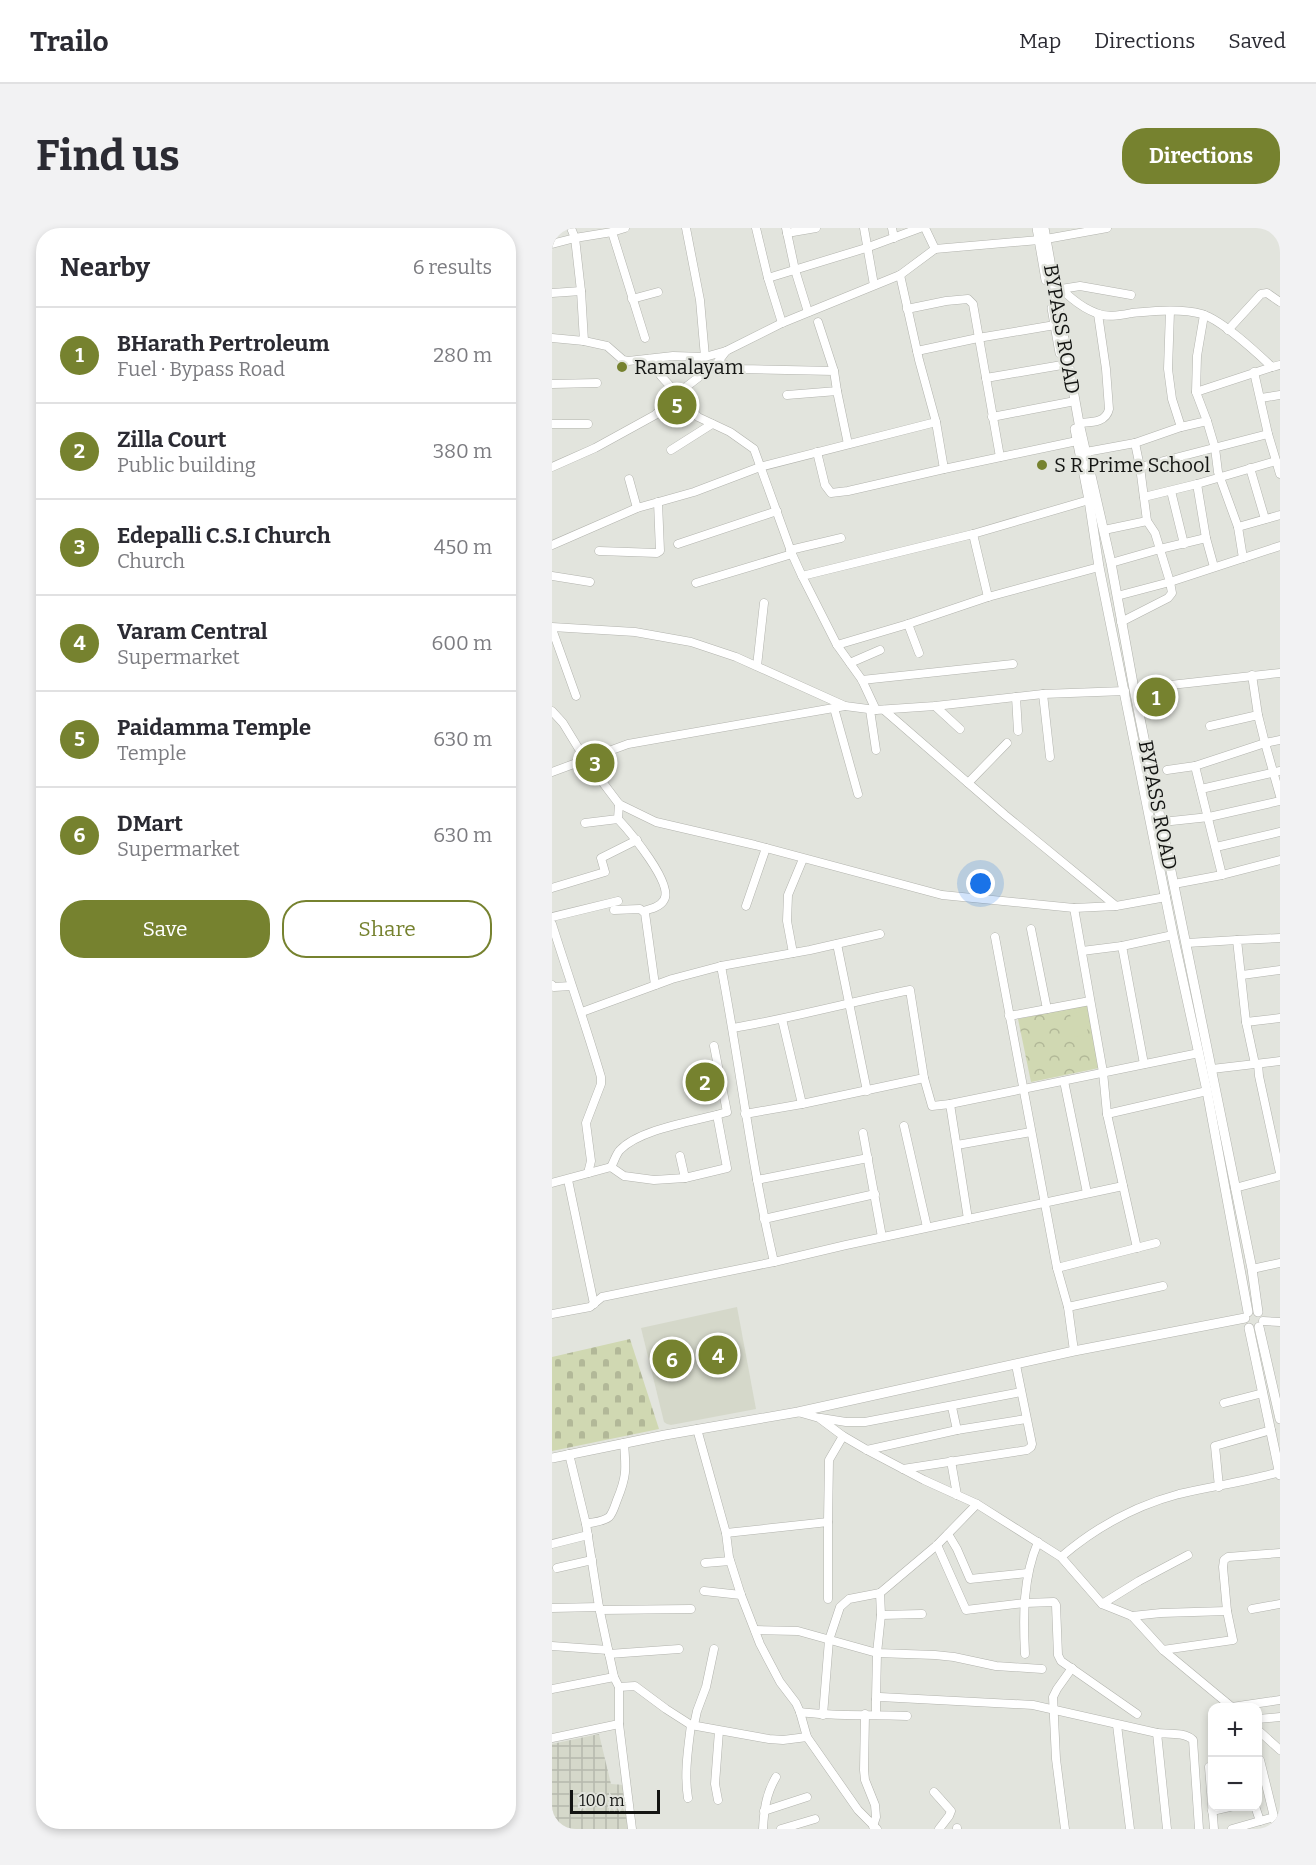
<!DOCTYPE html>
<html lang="en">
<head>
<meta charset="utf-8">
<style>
  :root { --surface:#fff; --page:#f2f2f3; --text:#2b2b33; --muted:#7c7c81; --line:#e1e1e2; --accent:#76822f }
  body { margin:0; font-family:Bitter,serif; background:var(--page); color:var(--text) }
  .controls { position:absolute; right:18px; bottom:18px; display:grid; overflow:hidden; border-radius:12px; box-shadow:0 3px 9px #0003 }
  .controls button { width:54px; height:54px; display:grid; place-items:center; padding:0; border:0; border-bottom:2px solid var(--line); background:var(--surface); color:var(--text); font:30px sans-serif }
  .scale { position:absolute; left:18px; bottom:15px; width:90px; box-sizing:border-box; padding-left:6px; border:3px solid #141513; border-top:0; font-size:16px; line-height:21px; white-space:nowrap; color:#141513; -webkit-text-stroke:4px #e2e4dd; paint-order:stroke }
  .you { position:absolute; left:429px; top:656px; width:21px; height:21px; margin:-15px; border:4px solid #fff; border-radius:50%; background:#1a73e8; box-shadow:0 0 0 9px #1a73e833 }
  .badge { display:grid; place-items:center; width:39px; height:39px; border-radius:50%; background:var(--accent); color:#fff; font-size:20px; font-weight:700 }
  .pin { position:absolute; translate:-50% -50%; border:3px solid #fff; box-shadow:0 2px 6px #0006 }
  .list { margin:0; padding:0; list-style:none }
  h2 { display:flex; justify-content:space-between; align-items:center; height:78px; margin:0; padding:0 24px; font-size:26px }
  h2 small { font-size:20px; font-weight:400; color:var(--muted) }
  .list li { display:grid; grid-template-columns:39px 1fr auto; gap:18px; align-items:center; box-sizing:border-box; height:96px; padding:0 24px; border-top:2px solid var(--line) }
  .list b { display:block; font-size:22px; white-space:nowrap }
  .list p { margin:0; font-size:20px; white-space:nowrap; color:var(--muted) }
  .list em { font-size:20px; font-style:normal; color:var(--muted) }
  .actions { display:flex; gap:12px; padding:18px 24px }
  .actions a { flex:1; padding:14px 0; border:2px solid var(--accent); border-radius:24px; text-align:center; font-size:21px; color:var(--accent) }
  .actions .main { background:var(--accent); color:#fff }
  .map { position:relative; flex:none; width:728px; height:1601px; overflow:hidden; border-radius:24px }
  header { display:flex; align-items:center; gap:36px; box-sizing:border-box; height:84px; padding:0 30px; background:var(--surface); border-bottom:2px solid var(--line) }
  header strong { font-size:28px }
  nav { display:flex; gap:33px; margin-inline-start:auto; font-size:21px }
  .intro { display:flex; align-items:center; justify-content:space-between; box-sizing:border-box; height:144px; padding:0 36px }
  h1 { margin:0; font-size:42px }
  .button { padding:15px 27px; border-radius:24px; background:var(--accent); color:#fff; font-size:21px; font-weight:700 }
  main { display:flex; gap:36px; padding:0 36px }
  aside { flex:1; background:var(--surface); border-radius:24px; box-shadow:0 3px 9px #0003 }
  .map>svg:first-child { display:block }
  .built { fill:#d5d8ca }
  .industrial { fill:url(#industrial-grid) }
  .cemetery { fill:url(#cemetery-stones) }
  .park { fill:url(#park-crowns) }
  .garden { fill:#d0d8b2 }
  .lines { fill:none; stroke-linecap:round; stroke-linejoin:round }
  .minor-casing { stroke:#b2b3ad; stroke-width:9 }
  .major-casing { stroke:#b2b3ad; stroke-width:10 }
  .minor { stroke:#fff; stroke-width:8 }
  .major { stroke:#fff; stroke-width:9 }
  .poi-dot { fill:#76822f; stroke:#e2e4dd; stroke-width:2 }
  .labels { text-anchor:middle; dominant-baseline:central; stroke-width:5; stroke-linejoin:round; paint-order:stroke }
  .street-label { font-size:20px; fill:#141513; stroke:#e2e4dd }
  .poi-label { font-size:20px; fill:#141513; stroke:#e2e4dd; text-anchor:start }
</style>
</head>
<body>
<header>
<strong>Trailo</strong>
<nav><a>Map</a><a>Directions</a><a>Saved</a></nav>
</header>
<div class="intro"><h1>Find us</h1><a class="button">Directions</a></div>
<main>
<aside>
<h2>Nearby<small>6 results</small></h2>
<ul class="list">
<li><span class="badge">1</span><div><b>BHarath Pertroleum</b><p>Fuel · Bypass Road</p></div><em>280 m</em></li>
<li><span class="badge">2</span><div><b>Zilla Court</b><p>Public building</p></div><em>380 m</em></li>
<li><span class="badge">3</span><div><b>Edepalli C.S.I Church</b><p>Church</p></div><em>450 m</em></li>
<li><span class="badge">4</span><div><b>Varam Central</b><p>Supermarket</p></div><em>600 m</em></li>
<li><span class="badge">5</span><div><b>Paidamma Temple</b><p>Temple</p></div><em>630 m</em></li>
<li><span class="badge">6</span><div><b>DMart</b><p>Supermarket</p></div><em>630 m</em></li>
</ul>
<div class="actions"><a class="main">Save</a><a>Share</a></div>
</aside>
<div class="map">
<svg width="728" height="1601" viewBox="0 0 728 1601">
  <defs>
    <pattern id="industrial-grid" width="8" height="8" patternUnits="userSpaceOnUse" patternTransform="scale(1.5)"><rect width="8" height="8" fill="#d5d8ca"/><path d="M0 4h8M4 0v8" fill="none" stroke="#b6b8ad"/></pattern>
    <pattern id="cemetery-stones" width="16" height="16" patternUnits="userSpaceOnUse" patternTransform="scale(1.5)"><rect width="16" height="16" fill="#d0d8b2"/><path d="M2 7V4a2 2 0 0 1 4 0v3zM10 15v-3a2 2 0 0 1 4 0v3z" fill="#b2b898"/></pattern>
    <pattern id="park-crowns" width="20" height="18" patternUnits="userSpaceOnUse" patternTransform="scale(1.5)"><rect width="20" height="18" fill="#d0d8b2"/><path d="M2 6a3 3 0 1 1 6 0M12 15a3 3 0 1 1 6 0" fill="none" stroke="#b2b898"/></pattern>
  </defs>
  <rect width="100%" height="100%" fill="#e2e4dd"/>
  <path class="built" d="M185,1079l19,102 -85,16 -4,-1 -3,-2 -23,-94z"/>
  <path class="industrial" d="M47,1506l12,50 14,1 3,44h-76v-85z"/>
  <path class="cemetery" d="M78,1111l29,90 -107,22v-94z"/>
  <path class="park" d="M535,777l12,63 -68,14 -13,-63z"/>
  <path class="garden" d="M532,783l4,23 -13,3 -5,-23z"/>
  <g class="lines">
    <defs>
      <g id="minor">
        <path d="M19,0l4,10 37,-6"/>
        <path d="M73,0l-13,4 33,106"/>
        <path d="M134,0l14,72 5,57"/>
        <path d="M204,0l12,50 14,45"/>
        <path d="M234,0l9,42 13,42"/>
        <path d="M312,0l10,57"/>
        <path d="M340,0l2,10"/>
        <path d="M373,0l10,21"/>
        <path d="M235,5l29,-5"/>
        <path d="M494,11l61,-11"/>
        <path d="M0,16l23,-6 6,53 3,50 -32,-3"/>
        <path d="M383,21l104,-9"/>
        <path d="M216,50l98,-30 54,-20"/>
        <path d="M500,51c13,14 26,27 44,34 11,5 25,2 36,0 22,-2 48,-5 70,1 21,7 53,37 70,53l8,-2"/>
        <path d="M509,61l19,-3 51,9"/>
        <path d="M0,65l29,-2"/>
        <path d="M80,71l26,-7"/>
        <path d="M355,81l39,-8 22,-2 5,5 27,153"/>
        <path d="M618,83l-2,58 4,30 9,28"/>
        <path d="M266,94l16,49"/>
        <path d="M676,102l33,-36 6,-1 13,9"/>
        <path d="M32,113l23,5 16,14 5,1 45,-5 32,1 21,-6"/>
        <path d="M365,123l61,-13 77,-13"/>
        <path d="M97,131l12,17 37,41 32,15 24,17 38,105 -96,29"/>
        <path d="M165,135l25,6 92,2 3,20 -50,4"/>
        <path d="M702,144l14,62 12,40"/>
        <path d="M434,150l76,-13"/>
        <path d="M0,156l45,-1"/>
        <path d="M285,163l11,53"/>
        <path d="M644,164l76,-25"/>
        <path d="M709,170l19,-3"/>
        <path d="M440,189l78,-15"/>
        <path d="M655,193l8,27 3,24 20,55 5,31"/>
        <path d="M384,194l8,47"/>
        <path d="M527,195c12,-1 27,0 30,-14l-3,-40 -8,-55"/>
        <path d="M0,196h36"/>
        <path d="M119,222l41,-26"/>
        <path d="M265,224l8,33 6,8 17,-2 96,-22 133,-28"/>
        <path d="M534,224l49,-9 46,-16 26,-6 -11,-29 1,-36 7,-41"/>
        <path d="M0,239l43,-19 60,-33 22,-21 40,-31 9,-12 56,-28 118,-48 35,-26"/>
        <path d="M588,239l128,-33"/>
        <path d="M698,240l15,51"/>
        <path d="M77,251l8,29"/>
        <path d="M645,256l9,54 8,29"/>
        <path d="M619,263l13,53"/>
        <path d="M592,269l53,-13 79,-23"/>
        <path d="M686,299l42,-12"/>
        <path d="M552,302l43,-9"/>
        <path d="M126,316l99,-33"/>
        <path d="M0,317l85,-37 57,-16 66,-25 176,-45 -17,-62 -19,-85"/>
        <path d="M238,322l51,-12"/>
        <path d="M47,323l58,2 3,-2 -2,-49"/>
        <path d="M240,326l10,22"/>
        <path d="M559,335l49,-14 46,-11"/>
        <path d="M0,348l38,6"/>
        <path d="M565,368l53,-14 110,-36"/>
        <path d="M436,369l-15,-63 116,-34"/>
        <path d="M569,394l47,-24 4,-5 -2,-11 -15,-49 -8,-12 -7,-54 -5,-24"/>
        <path d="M356,396l11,29"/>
        <path d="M0,399l83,5 56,10 45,15 109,49 31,4 59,-4 108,-12 82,-3"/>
        <path d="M0,401l24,67"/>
        <path d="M285,417l-35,-69 171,-42"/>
        <path d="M298,435l30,-13"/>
        <path d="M205,438l7,-63"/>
        <path d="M700,447l6,40"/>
        <path d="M310,452l151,-16"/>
        <path d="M582,461l146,-16"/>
        <path d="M491,466l7,63"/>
        <path d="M464,469l2,34"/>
        <path d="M383,478l25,23"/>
        <path d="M282,480l24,86"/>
        <path d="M318,482l6,40"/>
        <path d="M324,482l-14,-30 -25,-35 71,-21 80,-27 111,-30"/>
        <path d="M332,482l121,105 111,91"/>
        <path d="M0,483l11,12 22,36 34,45 37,18 99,23 187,50 132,13 42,-2 50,-9"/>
        <path d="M658,498l48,-11 7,28 -70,23 27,109"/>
        <path d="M728,512l-15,3 15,53"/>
        <path d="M615,542l28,-4"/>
        <path d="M0,544l76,-28 217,-38"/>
        <path d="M416,555l39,-40"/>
        <path d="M649,561l79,-18"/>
        <path d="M66,591c12,13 56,65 46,81 -4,7 -13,9 -21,11"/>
        <path d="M610,594l47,-5 71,-16"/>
        <path d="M33,595l33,-4 1,-15"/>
        <path d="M664,619l64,-15"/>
        <path d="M622,656l48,-9 58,-15"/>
        <path d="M0,660l53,-16 -4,-14 36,-18"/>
        <path d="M194,678l20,-58"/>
        <path d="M522,680l29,164 4,42 100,-23"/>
        <path d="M62,682l26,-1 5,4 10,72"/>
        <path d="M0,689l66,-16"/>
        <path d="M0,696c16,51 34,102 49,153v7l-15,39 5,38 -3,12"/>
        <path d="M443,709l62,331 11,39 6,44"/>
        <path d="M635,715l50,-3"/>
        <path d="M285,716l30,147"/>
        <path d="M530,723l40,-5"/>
        <path d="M241,725l-6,-32 1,-26 15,-36"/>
        <path d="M169,738c19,99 30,198 53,296"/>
        <path d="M690,747l38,-5"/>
        <path d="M0,757l2,2 17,-1"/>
        <path d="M495,781l43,-8"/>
        <path d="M30,784l90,-33 49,-13 89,-16 70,-16"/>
        <path d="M457,788l38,-7 -16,-80"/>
        <path d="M230,791l20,85"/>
        <path d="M694,794l34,-4"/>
        <path d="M181,800c59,-10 118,-26 177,-38l14,88 -122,26 -57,10"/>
        <path d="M592,836l-22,-118 51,-11"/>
        <path d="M703,836l-9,-42 -9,-82 43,-2"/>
        <path d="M706,836l1,12 21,97"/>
        <path d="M660,841l68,-8"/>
        <path d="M372,850l8,28 18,-2 18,115"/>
        <path d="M512,853l23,112"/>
        <path d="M398,876l249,-51"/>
        <path d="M555,886l30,134"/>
        <path d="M352,898l23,101"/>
        <path d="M311,905l19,104"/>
        <path d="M405,917l74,-13"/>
        <path d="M128,928l5,22"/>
        <path d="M59,939c3,-5 5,-13 9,-17 21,-22 78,-29 107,-38l-13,-66"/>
        <path d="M16,952l26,124"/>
        <path d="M205,952l111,-22"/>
        <path d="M0,955l59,-16 13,9 30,4 31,-2 42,-10 -10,-53"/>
        <path d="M683,960l45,-12"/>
        <path d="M212,991l111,-25"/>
        <path d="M505,1040l99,-25"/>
        <path d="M700,1041l28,-6"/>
        <path d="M516,1079l95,-21"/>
        <path d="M0,1086l38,-7 12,-10 172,-35 72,-17 277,-59"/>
        <path d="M711,1093l17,1"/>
        <path d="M672,1175l39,-10"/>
        <path d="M400,1179l5,23"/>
        <path d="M246,1184l21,6 24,18 24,14 57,30 53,24 84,53 41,47 30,12 31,34 70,58"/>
        <path d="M269,1190l25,4h19l156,-30"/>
        <path d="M145,1201l29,104 3,24 12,38 19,49 20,38 16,21 4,9 7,25 51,73 19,19"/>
        <path d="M315,1222l90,-20 69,-11"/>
        <path d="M399,1233l6,34"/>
        <path d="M351,1241l124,-19 4,-3 1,-3 -16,-79"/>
        <path d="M667,1259l-4,-41 56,-16"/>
        <path d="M276,1294l1,-62 14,-24"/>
        <path d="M34,1296c7,-2 17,-2 23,-7 4,-4 6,-12 8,-17 10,-24 9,-31 7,-57"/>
        <path d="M174,1305l102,-11v77"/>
        <path d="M396,1306l9,15 13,30 57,-6"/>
        <path d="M0,1316l36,-9"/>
        <path d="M385,1317l29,65 59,-7 29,-1 2,3 2,50 3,6 76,53"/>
        <path d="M509,1329c35,-30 73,-51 118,-63 34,-8 67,-12 100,-22"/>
        <path d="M153,1335l25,-2"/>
        <path d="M5,1340l35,-8"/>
        <path d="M152,1363l37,4"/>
        <path d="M550,1376l37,-23 49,-26"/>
        <path d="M0,1380l47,-1"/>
        <path d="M700,1381l28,-5"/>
        <path d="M48,1382l91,-1"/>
        <path d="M329,1387l41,-1"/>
        <path d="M580,1388l29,-3 66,-2"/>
        <path d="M203,1402l43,1 79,22 58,2 19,2 42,9 46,3"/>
        <path d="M0,1418l56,4"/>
        <path d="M611,1422l70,-10 -6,-29 -4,-44 1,-7 4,-3 52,-4"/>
        <path d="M57,1426l70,-5"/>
        <path d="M473,1426c-2,-38 -2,-77 13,-112"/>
        <path d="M67,1459l16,-1 31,23 25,16 78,14 14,1 24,-3"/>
        <path d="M0,1461l62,-12"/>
        <path d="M324,1471l1,-46 4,-38 -1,-22"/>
        <path d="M680,1479l48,-7"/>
        <path d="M248,1484c36,5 72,2 107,4"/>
        <path d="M313,1486l-1,56 1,10 10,25 1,12 -3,9 1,3"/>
        <path d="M271,1487l6,-75 11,-33 9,-8 31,-6 57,-48 40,-41"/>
        <path d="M324,1487v-16l4,-2 153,8 124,28"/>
        <path d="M706,1491l22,-2"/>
        <path d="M67,1496l13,105"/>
        <path d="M142,1497l3,-14 9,-24 8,-38"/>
        <path d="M565,1497l13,104"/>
        <path d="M706,1502l22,20"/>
        <path d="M0,1510l67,-14v-37l-5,-10 -15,-70 -13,-83 -17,-70"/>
        <path d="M708,1532l17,69"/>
        <path d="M657,1539l5,62"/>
        <path d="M382,1564l17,19 -2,5 -10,13"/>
        <path d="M136,1570c-4,-24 0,-49 3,-73"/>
        <path d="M166,1572l-3,-16 4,-53"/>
        <path d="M703,1578l5,15"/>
        <path d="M212,1583l43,-14"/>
        <path d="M660,1583l22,-5"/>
        <path d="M211,1601c1,-19 3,-35 13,-52"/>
        <path d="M229,1601l34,-10"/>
        <path d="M405,1601v-1"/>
        <path d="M513,1601l-9,-70 -3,-62 4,-8 15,-21"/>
        <path d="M615,1601l-10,-96c11,1 28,-1 36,7l6,89"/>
        <path d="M680,1601l42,-12"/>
      </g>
      <g id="major">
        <path d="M485,0l9,52"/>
        <path d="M492,0l35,195 32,140 23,126 118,580 6,43"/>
        <path d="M500,80l8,45"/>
        <path d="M523,201l14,71 10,67 74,368 34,156 41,221"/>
        <path d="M707,1099l21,92"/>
        <path d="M697,1100l31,147"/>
        <path d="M0,1230l113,-23 133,-23 276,-61 171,-33"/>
      </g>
    </defs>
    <use href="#minor" class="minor-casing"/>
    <use href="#major" class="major-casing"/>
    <use href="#minor" class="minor"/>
    <use href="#major" class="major"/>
  </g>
  <g class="poi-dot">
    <circle cx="70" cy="139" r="6"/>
    <circle cx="490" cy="237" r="6"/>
  </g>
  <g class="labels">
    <g class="street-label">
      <text transform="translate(510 101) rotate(80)">BYPASS ROAD</text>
      <text transform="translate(606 577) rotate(79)">BYPASS ROAD</text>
    </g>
    <g class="poi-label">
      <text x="82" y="139">Ramalayam</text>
      <text x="502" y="237">S R Prime School</text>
    </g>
  </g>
</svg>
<div class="controls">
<button>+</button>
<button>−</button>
</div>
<div class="scale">100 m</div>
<div class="you"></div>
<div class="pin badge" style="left:604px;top:469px">1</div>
<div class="pin badge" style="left:153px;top:854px">2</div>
<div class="pin badge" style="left:43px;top:535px">3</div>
<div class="pin badge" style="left:166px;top:1127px">4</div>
<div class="pin badge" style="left:125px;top:177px">5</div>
<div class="pin badge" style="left:120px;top:1131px">6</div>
</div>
</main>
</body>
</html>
